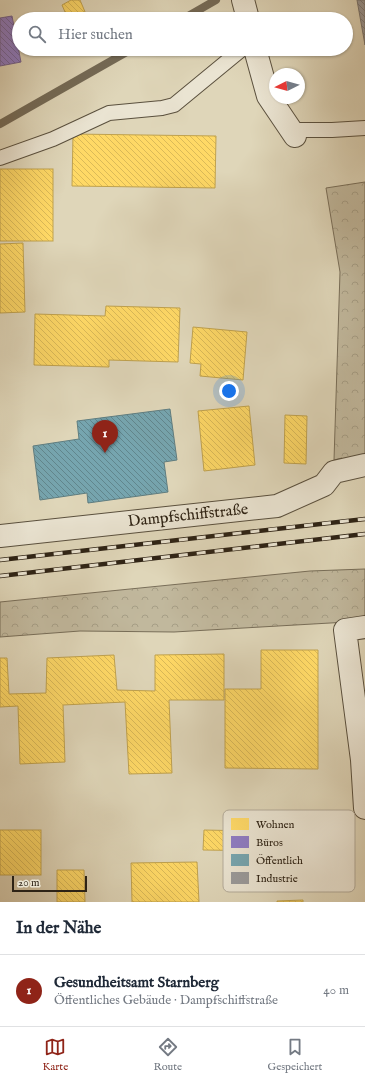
<!DOCTYPE html>
<html lang="de">
<head>
<meta charset="utf-8">
<style>
  :root { --surface:#fff; --page:#f2f2f3; --text:#1f2937; --muted:#747a83; --line:#e0e1e3; --accent:#8f2418 }
  body { margin:0; font-family:"IM FELL English",serif; background:var(--page); color:var(--text) }
  .compass { position:absolute; left:269px; top:68px; width:36px; height:36px; border-radius:50%; background:var(--surface); box-shadow:0 1px 3px #0004; rotate:264deg }
  .scale { position:absolute; left:12px; bottom:10px; width:75px; box-sizing:border-box; padding-left:4px; border:2px solid #2e2315; border-top:0; font-size:11px; line-height:14px; white-space:nowrap; color:#2e2315; -webkit-text-stroke:3px #eae4d2; paint-order:stroke }
  .you { position:absolute; left:229px; top:391px; width:14px; height:14px; margin:-10px; border:3px solid #fff; border-radius:50%; background:#1a73e8; box-shadow:0 0 0 6px #1a73e833 }
  .badge { display:grid; place-items:center; width:26px; height:26px; border-radius:50%; background:var(--accent); color:#fff; font-size:13px; font-weight:700 }
  .pin { position:absolute; translate:-50% -33px; filter:drop-shadow(0 1px 2px #0008) }
  .pin::after { content:''; position:absolute; top:21px; width:14px; height:12px; background:inherit; clip-path:polygon(0 0,100% 0,50% 100%) }
  .list { margin:0; padding:0; list-style:none }
  h2 { display:flex; justify-content:space-between; align-items:center; height:52px; margin:0; padding:0 16px; font-size:17px }
  h2 small { font-size:13px; font-weight:400; color:var(--muted) }
  .list li { display:grid; grid-template-columns:26px 1fr auto; gap:12px; align-items:center; box-sizing:border-box; height:72px; padding:0 16px; border-top:1px solid var(--line) }
  .list b { display:block; font-size:15px; white-space:nowrap }
  .list p { margin:0; font-size:13px; white-space:nowrap; color:var(--muted) }
  .list em { font-size:13px; font-style:normal; color:var(--muted) }
  .icon { flex:none; width:22px; height:22px; fill:none; stroke:currentColor; stroke-width:2; stroke-linecap:round; stroke-linejoin:round }
  .map { position:relative; flex:none; width:365px; height:902px; overflow:hidden }
  .search { position:absolute; background:var(--surface); box-shadow:0 1px 3px #0004; left:12px; right:12px; top:12px; height:44px; display:flex; align-items:center; gap:10px; box-sizing:border-box; padding:0 14px; border-radius:22px; color:var(--muted); font-size:15px }
  .sheet { height:124px; background:var(--surface) }
  nav { display:flex; justify-content:space-around; align-items:center; box-sizing:border-box; height:56px; border-top:1px solid var(--line); background:var(--surface); font-size:11px; color:var(--muted) }
  nav a { display:grid; justify-items:center; gap:2px }
  nav .on { color:var(--accent) }
  .map>svg:first-child { display:block }
  .forest { fill:url(#forest-crowns); stroke:#786e59 }
  .homes { fill:url(#homes-back-hatch); stroke:#c0a24e }
  .offices { fill:url(#offices-back-hatch); stroke:#71618f }
  .public { fill:url(#public-back-hatch); stroke:#607e81 }
  .industry { fill:url(#industry-back-hatch); stroke:#797671 }
  .lines { fill:none; stroke-linecap:round; stroke-linejoin:round }
  .stream { stroke:#746a56; stroke-width:8 }
  .lane-casing { stroke:#5a503e; stroke-width:16 }
  .street-casing { stroke:#5a503e; stroke-width:24 }
  .lane { stroke:#eae4d2; stroke-width:14 }
  .street { stroke:#eae4d2; stroke-width:22 }
  .rail-casing { stroke:#2e2315; stroke-width:4.5 }
  .rail { stroke:#eae4d2; stroke-width:3; stroke-dasharray:9; stroke-linecap:butt }
  .labels { text-anchor:middle; dominant-baseline:central; stroke-width:4; stroke-linejoin:round; paint-order:stroke }
  .street-label { font-size:16px; fill:#2e2315; stroke:#eae4d2 }
  .key { fill:#eae4d2; stroke:#b2aa99; stroke-width:1 }
  .key-label { font-size:11px; fill:#2e2315 }
</style>
</head>
<body>
<div class="map">
<svg width="365" height="902" viewBox="0 0 365 902">
  <defs>
    <pattern id="forest-crowns" width="20" height="18" patternUnits="userSpaceOnUse"><rect width="20" height="18" fill="#c1b89d"/><path d="M2 6a3 3 0 1 1 6 0M12 15a3 3 0 1 1 6 0" fill="none" stroke="#a69e86"/></pattern>
    <pattern id="homes-back-hatch" width="6" height="6" patternUnits="userSpaceOnUse"><rect width="6" height="6" fill="#ffd966"/><path d="M-1 5l2 2M0 0l6 6M5-1l2 2" fill="none" stroke="#dbba58"/></pattern>
    <pattern id="offices-back-hatch" width="6" height="6" patternUnits="userSpaceOnUse"><rect width="6" height="6" fill="#8e7cc3"/><path d="M-1 5l2 2M0 0l6 6M5-1l2 2" fill="none" stroke="#74659d"/></pattern>
    <pattern id="public-back-hatch" width="6" height="6" patternUnits="userSpaceOnUse"><rect width="6" height="6" fill="#76a5af"/><path d="M-1 5l2 2M0 0l6 6M5-1l2 2" fill="none" stroke="#61868d"/></pattern>
    <pattern id="industry-back-hatch" width="6" height="6" patternUnits="userSpaceOnUse"><rect width="6" height="6" fill="#999"/><path d="M-1 5l2 2M0 0l6 6M5-1l2 2" fill="none" stroke="#7d7c7c"/></pattern>
  </defs>
  <rect width="100%" height="100%" fill="#dfd6b9"/>
  <filter id="stains"><feTurbulence type="fractalNoise" baseFrequency=".005" numOctaves="4"/><feColorMatrix values="0 0 0 0 .2 0 0 0 0 .09 0 0 0 0 .02 0 0 0 .5 -.17"/></filter>
  <radialGradient id="worn" r=".72"><stop offset=".6" stop-color="#630" stop-opacity="0"/><stop offset="1" stop-color="#630" stop-opacity=".3"/></radialGradient>
  <g class="forest">
    <path d="M365,182v272l-23,6v-2l-8,2 6,-188 -14,-84z"/>
    <path d="M365,569v52l-191,11 -94,-1 -80,6v-35l310,-31z"/>
  </g>
  <g class="homes">
    <path d="M71,0h9l8,19h-20l-6,-14z"/>
    <path d="M73,134l143,2 -1,52 -143,-2z"/>
    <rect x="0" y="169" width="53" height="72"/>
    <path d="M23,243l2,69 -25,1v-69z"/>
    <path d="M106,306l74,2 -2,54 -69,-2v7l-75,-2 1,-51 70,2z"/>
    <path d="M193,327l54,5 -4,48 -43,-4 1,-12 -11,-1z"/>
    <path d="M249,406l6,59 -51,6 -6,-60z"/>
    <path d="M285,415l22,1 -1,48 -22,-1z"/>
    <path d="M261,650h57v119l-93,-1v-79h36z"/>
    <path d="M224,654v46h-55l3,73 -43,1 -4,-72 -62,3 2,57 -45,2 -2,-58 -18,1v-49h7l2,36 37,-1 1,-35 67,-3 3,35 38,1v-36z"/>
    <rect x="0" y="830" width="41" height="45"/>
    <path d="M204,830l144,3 -1,54 -72,-1 1,-35 -73,-1z"/>
    <path d="M197,862l2,40h-67l-1,-39z"/>
    <path d="M57,870h27l1,32h-28z"/>
    <path d="M303,900v2h-26v-1z"/>
  </g>
  <path class="offices" d="M12,16l9,46 -21,4v-48z"/>
  <path class="public" d="M170,409l7,51 -13,2 4,30 -80,11 -1,-10 -47,7 -7,-54 46,-7 -2,-18z"/>
  <path class="industry" d="M357,0h8v45z"/>
  <g class="lines">
    <g class="stream">
      <path d="M183,19l33,-19"/>
      <path d="M0,124l132,-75"/>
    </g>
    <defs>
      <g id="lane">
        <path d="M291,130h41l33,-2"/>
        <path d="M0,158l53,-19 56,-26 53,-5 12,-3 68,-56"/>
      </g>
      <g id="street">
        <path d="M243,0l5,19"/>
        <path d="M255,49l13,47 27,40"/>
        <path d="M0,536l277,-30 47,-21 10,-13 31,-7"/>
        <path d="M365,627l-20,3 17,130 3,48"/>
      </g>
    </defs>
    <use href="#lane" class="lane-casing"/>
    <use href="#street" class="street-casing"/>
    <use href="#lane" class="lane"/>
    <use href="#street" class="street"/>
    <defs>
      <g id="rail">
        <path d="M0,560l365,-41"/>
        <path d="M0,576l365,-42"/>
      </g>
    </defs>
    <use href="#rail" class="rail-casing"/>
    <use href="#rail" class="rail"/>
  </g>
  <g class="labels">
    <g class="street-label">
      <text transform="translate(188 516) rotate(-6)">Dampfschiffstraße</text>
    </g>
  </g>
  <rect x="223" y="810" width="132" height="82" rx="6" class="key"/>
  <rect x="231" y="818" width="18" height="12" fill="#ffd966"/>
  <rect x="231" y="836" width="18" height="12" fill="#8e7cc3"/>
  <rect x="231" y="854" width="18" height="12" fill="#76a5af"/>
  <rect x="231" y="872" width="18" height="12" fill="#999"/>
  <g class="key-label">
    <text x="256" y="828">Wohnen</text>
    <text x="256" y="846">Büros</text>
    <text x="256" y="864">Öffentlich</text>
    <text x="256" y="882">Industrie</text>
  </g>
  <rect width="100%" height="100%" filter="url(#stains)"/>
  <rect width="100%" height="100%" fill="url(#worn)"/>
</svg>
<svg class="compass" viewBox="-18 -18 36 36"><path d="M0-13l5 13h-10z" fill="#e53935"/><path d="M0 13l5-13h-10z" fill="#747a83"/></svg>
<div class="scale">20 m</div>
<div class="you"></div>
<div class="pin badge" style="left:105px;top:453px">1</div>
<div class="search"><svg class="icon" aria-label="search" viewBox="0 0 24 24"><circle cx="10" cy="10" r="6"/><path d="M15 15l6 6"/></svg>Hier suchen</div>
</div>
<section class="sheet">
<h2>In der Nähe<small></small></h2>
<ul class="list">
<li><span class="badge">1</span><div><b>Gesundheitsamt Starnberg</b><p>Öffentliches Gebäude · Dampfschiffstraße</p></div><em>40 m</em></li>
</ul>
</section>
<nav>
<a class="on"><svg class="icon" aria-label="map" viewBox="0 0 24 24"><path d="M3 6l6-2 6 2 6-2v14l-6 2-6-2-6 2zM9 4v14M15 6v14"/></svg>Karte</a>
<a><svg class="icon" aria-label="directions" viewBox="0 0 24 24"><path d="M12 3l9 9-9 9-9-9zM9 14v-3h6M13 9l2 2-2 2"/></svg>Route</a>
<a><svg class="icon" aria-label="saved" viewBox="0 0 24 24"><path d="M7 4h10v16l-5-4-5 4z"/></svg>Gespeichert</a>
</nav>
</body>
</html>
